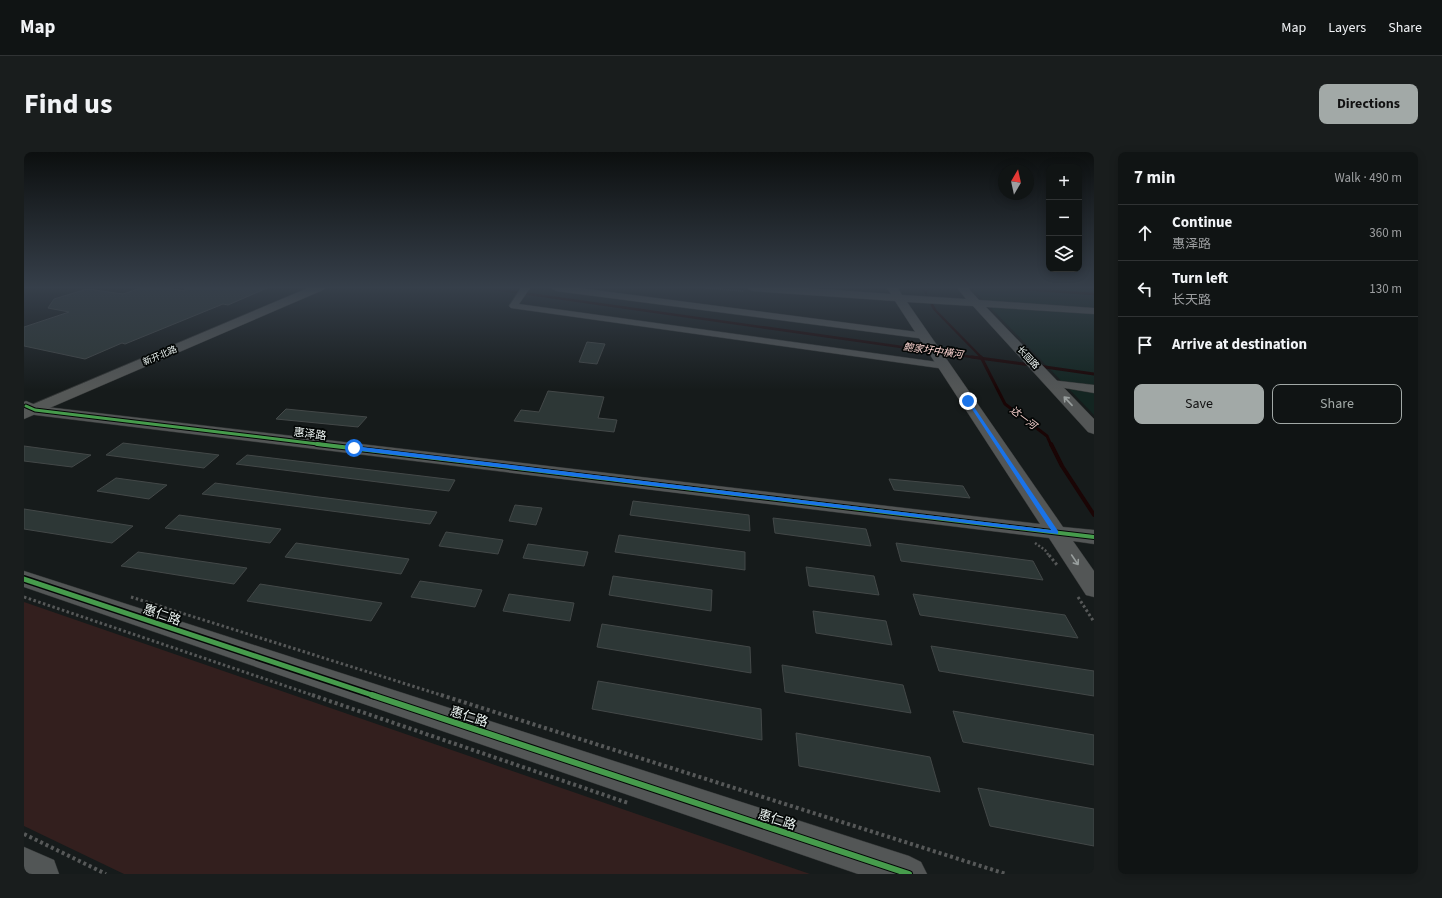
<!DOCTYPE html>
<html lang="en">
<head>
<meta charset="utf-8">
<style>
  :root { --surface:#101414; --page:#191d1d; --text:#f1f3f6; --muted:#9c9ea0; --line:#303334; --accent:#a2a9a7 }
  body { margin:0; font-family:"Source Sans 3","Noto Sans SC",sans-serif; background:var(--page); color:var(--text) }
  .controls { position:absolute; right:12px; top:12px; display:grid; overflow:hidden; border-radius:8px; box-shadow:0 2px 10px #0003 }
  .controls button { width:36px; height:36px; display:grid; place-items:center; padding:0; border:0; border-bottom:1px solid var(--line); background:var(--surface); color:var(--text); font:20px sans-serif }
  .compass { position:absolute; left:974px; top:12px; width:36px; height:36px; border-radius:50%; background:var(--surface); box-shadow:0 2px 10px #0003; rotate:9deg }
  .stop { position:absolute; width:12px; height:12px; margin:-9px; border:3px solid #1a73e8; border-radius:50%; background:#fff }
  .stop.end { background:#1a73e8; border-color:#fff; box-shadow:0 1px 4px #0008 }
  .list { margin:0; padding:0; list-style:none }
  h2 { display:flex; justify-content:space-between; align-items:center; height:52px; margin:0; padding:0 16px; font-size:17px }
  h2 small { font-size:13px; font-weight:400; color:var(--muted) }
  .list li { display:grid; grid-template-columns:26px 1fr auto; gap:12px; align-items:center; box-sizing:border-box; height:56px; padding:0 16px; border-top:1px solid var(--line) }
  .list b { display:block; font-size:15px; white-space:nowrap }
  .list p { margin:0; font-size:13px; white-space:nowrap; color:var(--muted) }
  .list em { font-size:13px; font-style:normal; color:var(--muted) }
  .actions { display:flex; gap:8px; padding:12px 16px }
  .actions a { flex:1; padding:9px 0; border:1px solid var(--accent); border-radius:8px; text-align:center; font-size:14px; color:var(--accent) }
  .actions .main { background:var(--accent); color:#111 }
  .icon { flex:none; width:22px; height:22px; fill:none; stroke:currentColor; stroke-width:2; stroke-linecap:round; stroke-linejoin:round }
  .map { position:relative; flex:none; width:1070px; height:722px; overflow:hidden; border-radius:8px }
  header { display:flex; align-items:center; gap:24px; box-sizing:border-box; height:56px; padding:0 20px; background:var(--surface); border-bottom:1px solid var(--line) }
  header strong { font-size:19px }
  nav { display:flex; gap:22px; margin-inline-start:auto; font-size:14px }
  .intro { display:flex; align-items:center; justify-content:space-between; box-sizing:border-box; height:96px; padding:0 24px }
  h1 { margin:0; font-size:28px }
  .button { padding:10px 18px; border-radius:8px; background:var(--accent); color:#111; font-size:14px; font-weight:700 }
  main { display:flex; gap:24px; padding:0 24px }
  aside { flex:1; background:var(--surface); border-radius:8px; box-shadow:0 2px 10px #0003 }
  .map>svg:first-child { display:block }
  .built { fill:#132521 }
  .green { fill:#331f1e }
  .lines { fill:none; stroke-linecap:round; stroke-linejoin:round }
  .stream-far2 { stroke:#1a0505; stroke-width:2.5 }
  .stream-far1 { stroke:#1a0505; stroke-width:3 }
  .stream { stroke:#1a0505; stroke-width:4 }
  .building { fill:#2d3736; stroke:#434848 }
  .minor-casing { stroke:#313434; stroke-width:1 }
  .tertiary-casing { stroke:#313434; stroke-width:1 }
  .secondary-casing { stroke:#313434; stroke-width:1 }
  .primary-casing { stroke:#313434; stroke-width:1 }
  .path-far3 { stroke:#565858; stroke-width:1.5; stroke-dasharray:1 1; stroke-linecap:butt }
  .path-far2 { stroke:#565858; stroke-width:2.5; stroke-dasharray:2 2; stroke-linecap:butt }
  .path-far1 { stroke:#565858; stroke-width:3; stroke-dasharray:2.5 2.5; stroke-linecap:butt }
  .path { stroke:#565858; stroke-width:4; stroke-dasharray:3 3; stroke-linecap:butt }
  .minor { fill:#535656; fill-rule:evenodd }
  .tertiary { fill:#535656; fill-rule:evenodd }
  .secondary { fill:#555857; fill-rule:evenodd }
  .primary { fill:#525656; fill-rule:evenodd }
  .cycleway-far3-casing { stroke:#040706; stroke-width:5 }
  .cycleway-far2-casing { stroke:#040706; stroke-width:6 }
  .cycleway-far1-casing { stroke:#040706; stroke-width:8 }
  .cycleway-casing { stroke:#040706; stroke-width:8 }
  .cycleway-far3 { stroke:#469c4c; stroke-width:3 }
  .cycleway-far2 { stroke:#469c4c; stroke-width:4 }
  .cycleway-far1 { stroke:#469c4c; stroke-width:5 }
  .cycleway { stroke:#469c4c; stroke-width:6 }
  .oneway { stroke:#989e9d }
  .route { fill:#1a73e8 }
  .labels { text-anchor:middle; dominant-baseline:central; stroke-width:3.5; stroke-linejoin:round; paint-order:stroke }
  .far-street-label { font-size:9px; fill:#edf5f3; stroke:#040706 }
  .far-water-label { font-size:10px; font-style:italic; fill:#fcd4d1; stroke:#040706 }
  .street-label { font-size:11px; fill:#edf5f3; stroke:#040706 }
  .near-street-label { font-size:13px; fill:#edf5f3; stroke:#040706 }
</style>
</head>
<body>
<header>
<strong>Map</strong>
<nav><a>Map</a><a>Layers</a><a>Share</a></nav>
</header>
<div class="intro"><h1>Find us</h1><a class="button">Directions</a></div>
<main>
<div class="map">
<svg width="1070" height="722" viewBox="0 0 1070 722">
  <rect width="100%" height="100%" fill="#161b1b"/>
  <path class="built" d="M948,136h122v127z"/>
  <path class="green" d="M0,450l786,272h-686l-100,-48z"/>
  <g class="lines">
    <g class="stream-far2">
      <path d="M463,136l492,70"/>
      <path d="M899,136l3,5"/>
      <path d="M986,136l84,6"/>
      <path d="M908,153l3,5 47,48"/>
    </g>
    <g class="stream-far1">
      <path d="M948,205l59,8"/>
      <path d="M957,205l24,47 42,32 4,9"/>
      <path d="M1014,214l56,8"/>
    </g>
    <path class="stream" d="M1027,292l11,22 32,49"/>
  </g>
  <g class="building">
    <path d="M117,136h25l19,3v-3h82l-39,17 -5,-1 -98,40 -3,-1 -37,16 -61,-13v-19l45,-15 -21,-4 6,-9 33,-10 36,5z"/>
    <path d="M563,190l18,2 -8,20 -18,-2z"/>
    <path d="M524,239l56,6 -6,21 19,2 -3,12 -100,-11 7,-11 18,2z"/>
    <path d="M262,257l81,8 -9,10 -82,-8z"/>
    <path d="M99,291l96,12 -15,13 -98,-13z"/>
    <path d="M0,294l67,9 -19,12 -48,-6z"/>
    <path d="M223,303l91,11 117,14 -6,11 -213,-27z"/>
    <path d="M92,326l51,7 -18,14 -52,-8z"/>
    <path d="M865,327l74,7 7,12 -76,-8z"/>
    <path d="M191,331l96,13 126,16 -7,12 -228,-30z"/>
    <path d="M609,349l116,14 1,16 -120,-16z"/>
    <path d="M491,353l27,3 -6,17 -27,-4z"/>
    <path d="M0,357l109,17 -21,17 -88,-14z"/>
    <path d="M155,363l102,14 -11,14 -105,-15z"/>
    <path d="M749,366l93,11 5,17 -96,-13z"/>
    <path d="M422,380l57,8 -5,14 -59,-8z"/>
    <path d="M595,383l126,17v18l-130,-18z"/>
    <path d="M272,391l113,16 -8,15 -116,-17z"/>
    <path d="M872,391l137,18 10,19 -142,-19z"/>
    <path d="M504,392l60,8 -4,14 -61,-8z"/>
    <path d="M114,400l109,16 -13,16 -113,-18z"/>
    <path d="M782,415l68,9 5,19 -70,-9z"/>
    <path d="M589,424l99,14 -1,21 -102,-16z"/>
    <path d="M396,429l62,9 -7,17 -64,-10z"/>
    <path d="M236,432l122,19 -11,18 -124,-20z"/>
    <path d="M485,442l65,9 -4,18 -67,-10z"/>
    <path d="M889,442l152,21 13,23 -158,-23z"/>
    <path d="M789,459l73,10 6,24 -76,-12z"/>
    <path d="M578,472l148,23 1,26 -154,-26z"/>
    <path d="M907,494l163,25v25l-155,-25z"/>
    <path d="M758,513l121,20 8,28 -126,-21z"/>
    <path d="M574,529l163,28 1,31 -170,-31z"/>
    <path d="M929,559l141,24v30l-131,-23z"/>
    <path d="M772,581l134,24 10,35 -141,-26z"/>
    <path d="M954,636l116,21v37l-104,-20z"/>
  </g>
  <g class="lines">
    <defs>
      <g id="minor">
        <path d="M497,136h9l-11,16 426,59 6,3 -6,3 -434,-61 -2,-2z"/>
        <path d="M528,136h27l346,45 5,3 -5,3 -369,-48z"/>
        <path d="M1027,228l43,5v8l-47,-8 -2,-2 2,-2z"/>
      </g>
      <g id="tertiary">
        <path d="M723,136h60l84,6 -4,-6h11l4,7 64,4 -9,-11h11l11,12 115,8v6l-108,-7 108,112v15l-6,-2 -115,-126 -66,-4 156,225 31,3v14l-21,-3 21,30v26l-8,-2 -37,-57 -1014,-123 -11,-4v-9l2,-1 12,5 1002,118 -145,-223 -143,-10z"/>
        <path d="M0,419l885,285 12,6 6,12h-69l-834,-287z"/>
      </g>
      <path id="secondary" d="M284,136h17l-2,2 -299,129v-11z"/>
      <path id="primary" d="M0,695l30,13 5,14h-35z"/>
    </defs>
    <use href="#minor" class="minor-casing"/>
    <use href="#tertiary" class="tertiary-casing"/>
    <use href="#secondary" class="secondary-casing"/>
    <use href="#primary" class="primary-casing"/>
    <path class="path-far3" d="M682,136l37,3"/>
    <path class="path-far2" d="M1011,391l10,7 4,6"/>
    <g class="path-far1">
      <path d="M1025,403l8,10"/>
      <path d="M0,445l291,99"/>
      <path d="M107,445l313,99"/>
      <path d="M1054,445l16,25"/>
    </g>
    <g class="path">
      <path d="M288,543l316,108"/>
      <path d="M417,543l565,179"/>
      <path d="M0,682l82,40"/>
    </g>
    <use href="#minor" class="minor"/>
    <use href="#tertiary" class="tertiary"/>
    <use href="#secondary" class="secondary"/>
    <use href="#primary" class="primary"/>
    <defs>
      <path id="cycleway-far3" d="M2,254l9,4 291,35"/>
      <path id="cycleway-far2" d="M293,292l777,93"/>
      <path id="cycleway-far1" d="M0,427l351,117"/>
      <path id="cycleway" d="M348,543l537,179"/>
    </defs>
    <use href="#cycleway-far3" class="cycleway-far3-casing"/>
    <use href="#cycleway-far2" class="cycleway-far2-casing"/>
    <use href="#cycleway-far1" class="cycleway-far1-casing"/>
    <use href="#cycleway" class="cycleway-casing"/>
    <use href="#cycleway-far3" class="cycleway-far3"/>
    <use href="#cycleway-far2" class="cycleway-far2"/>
    <use href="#cycleway-far1" class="cycleway-far1"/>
    <use href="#cycleway" class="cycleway"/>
  </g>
  <defs><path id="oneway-shaft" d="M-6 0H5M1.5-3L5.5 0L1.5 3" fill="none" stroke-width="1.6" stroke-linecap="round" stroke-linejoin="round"/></defs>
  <g class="oneway">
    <use href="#oneway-shaft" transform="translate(1044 249) rotate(-133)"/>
    <use href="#oneway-shaft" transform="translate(1051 408) rotate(56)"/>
  </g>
  <linearGradient id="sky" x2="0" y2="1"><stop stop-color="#0c0f0f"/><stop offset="0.57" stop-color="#363f4a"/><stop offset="1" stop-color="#363f4a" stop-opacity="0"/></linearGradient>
  <rect width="1070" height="238" fill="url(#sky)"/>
  <path class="route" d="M942,248l4,1 88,130v3l-704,-84 -3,-2 3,-2 697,84z"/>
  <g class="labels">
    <g class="far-street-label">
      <text transform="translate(136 204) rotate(-23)">新开北路</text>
      <text transform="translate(1004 206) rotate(47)">长固路</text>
    </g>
    <g class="far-water-label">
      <text transform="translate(909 199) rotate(8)">鲍家圩中横河</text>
      <text transform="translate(999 266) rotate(37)">达一河</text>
    </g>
    <g class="street-label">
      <text transform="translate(286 282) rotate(7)">惠泽路</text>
    </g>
    <g class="near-street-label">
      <text transform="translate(138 463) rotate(19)">惠仁路</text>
      <text transform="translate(445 565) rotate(18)">惠仁路</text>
      <text transform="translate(753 668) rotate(18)">惠仁路</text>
    </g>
  </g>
</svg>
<div class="controls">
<button>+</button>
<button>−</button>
<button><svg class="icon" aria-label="layers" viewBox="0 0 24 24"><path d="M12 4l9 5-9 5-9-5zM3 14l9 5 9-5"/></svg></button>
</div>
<svg class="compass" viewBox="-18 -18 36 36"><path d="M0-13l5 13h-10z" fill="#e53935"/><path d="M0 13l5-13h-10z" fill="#9c9ea0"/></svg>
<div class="stop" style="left:330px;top:296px"></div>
<div class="stop end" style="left:944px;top:249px"></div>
</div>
<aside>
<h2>7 min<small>Walk · 490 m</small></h2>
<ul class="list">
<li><svg class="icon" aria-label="ahead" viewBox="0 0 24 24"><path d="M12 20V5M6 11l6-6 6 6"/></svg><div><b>Continue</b><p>惠泽路</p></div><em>360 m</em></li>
<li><svg class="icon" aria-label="left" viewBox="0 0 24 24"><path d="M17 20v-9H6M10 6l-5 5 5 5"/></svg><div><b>Turn left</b><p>长天路</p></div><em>130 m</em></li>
<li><svg class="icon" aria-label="arrive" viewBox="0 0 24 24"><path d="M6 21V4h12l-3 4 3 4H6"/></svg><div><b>Arrive at destination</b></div></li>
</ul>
<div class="actions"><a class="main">Save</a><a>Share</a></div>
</aside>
</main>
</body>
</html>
